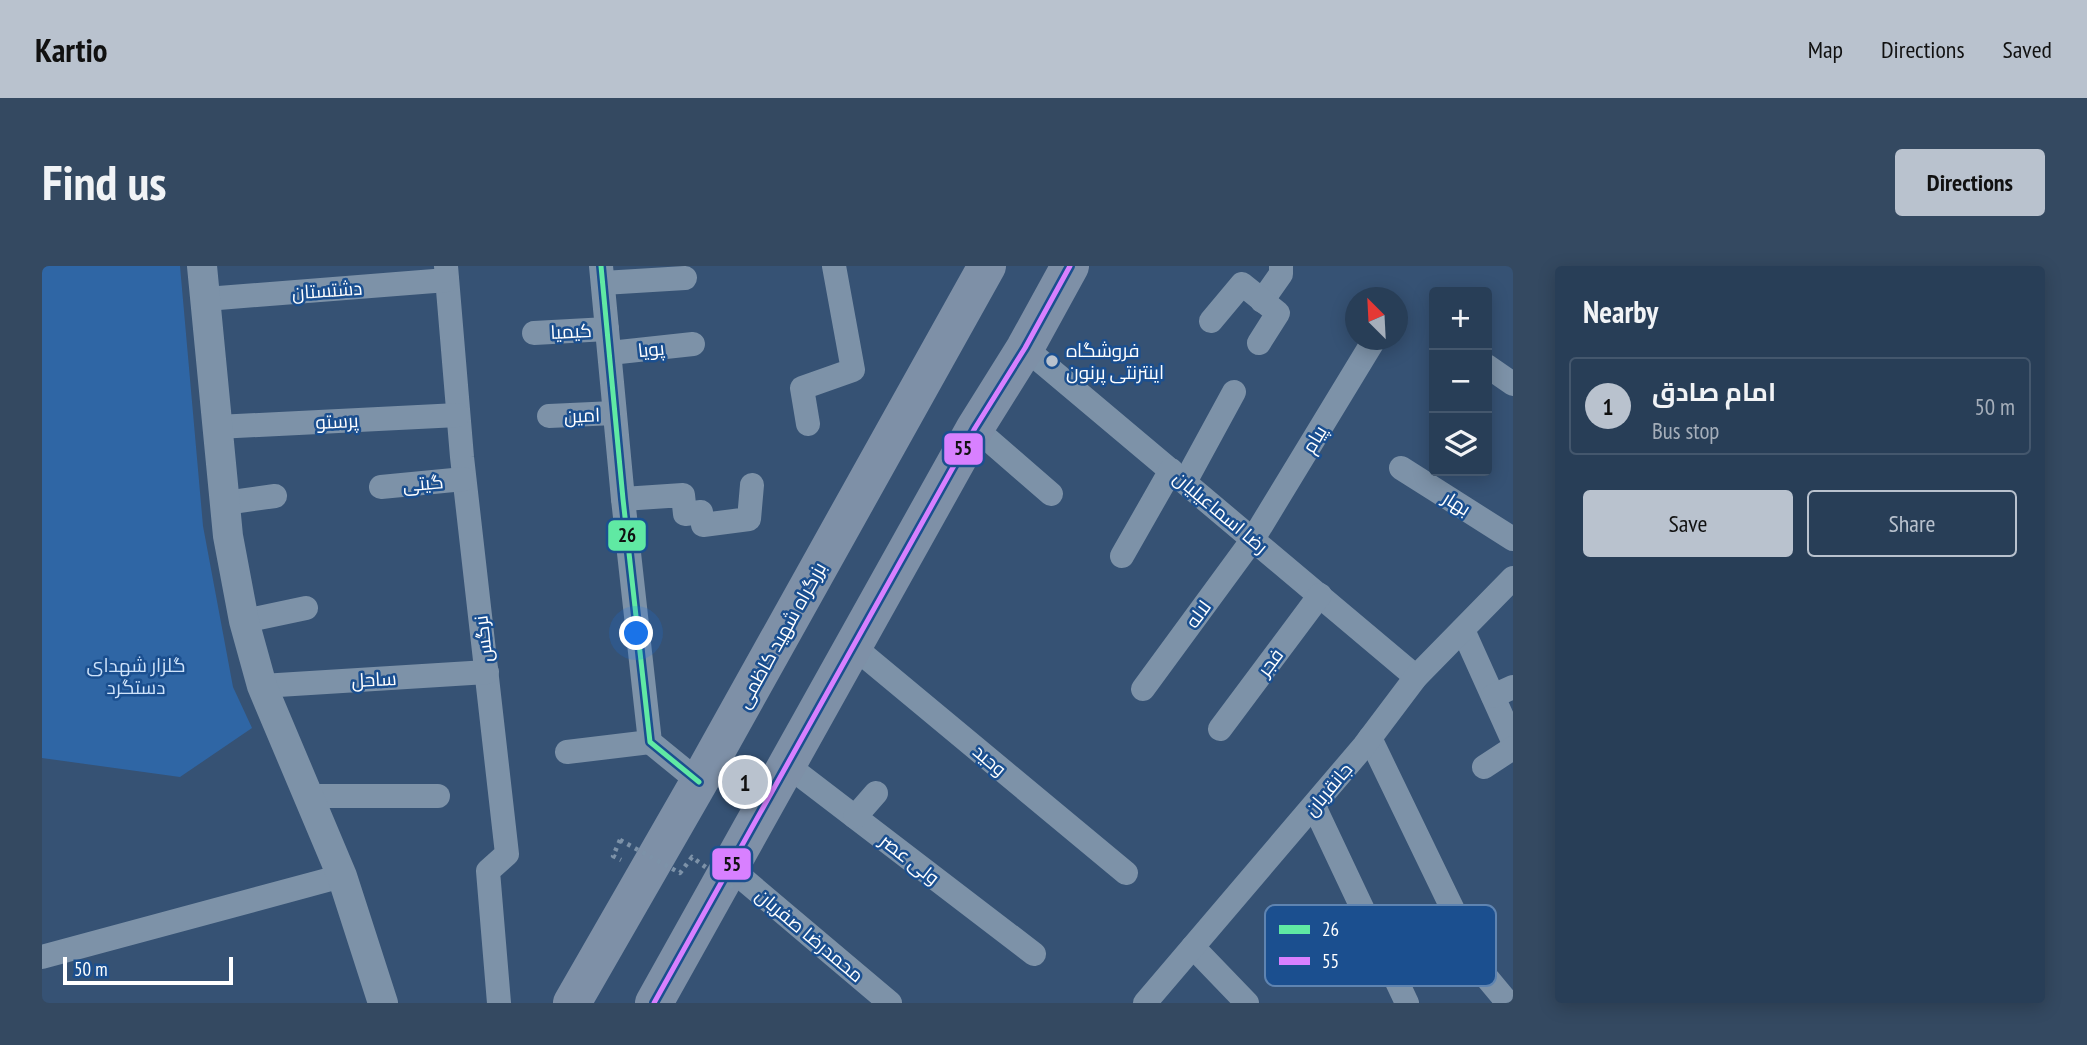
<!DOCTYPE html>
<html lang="en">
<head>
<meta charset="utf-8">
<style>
  :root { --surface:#283e57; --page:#344961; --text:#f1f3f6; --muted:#a5aeba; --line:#44576d; --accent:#b9c2ce }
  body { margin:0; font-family:"PT Sans Narrow",Cairo,sans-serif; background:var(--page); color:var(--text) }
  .controls { position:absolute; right:21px; top:21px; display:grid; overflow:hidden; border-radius:7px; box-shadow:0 4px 18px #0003 }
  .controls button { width:63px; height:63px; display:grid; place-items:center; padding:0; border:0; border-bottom:2px solid var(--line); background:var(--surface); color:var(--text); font:35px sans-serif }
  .compass { position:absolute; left:1303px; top:21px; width:63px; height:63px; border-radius:50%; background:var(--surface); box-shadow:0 4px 18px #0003; rotate:336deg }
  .scale { position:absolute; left:21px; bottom:18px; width:170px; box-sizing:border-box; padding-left:7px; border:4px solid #fff; border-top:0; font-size:19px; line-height:24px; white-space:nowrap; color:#fff; -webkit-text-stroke:5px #1b4f8f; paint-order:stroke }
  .you { position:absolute; left:595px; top:368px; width:24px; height:24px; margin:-18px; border:5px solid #fff; border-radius:50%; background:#1a73e8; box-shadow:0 0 0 10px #1a73e833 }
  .badge { display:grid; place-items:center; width:46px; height:46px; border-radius:50%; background:var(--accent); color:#111; font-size:23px; font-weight:700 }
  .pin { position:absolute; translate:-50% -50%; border:4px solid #fff; box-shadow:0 2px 7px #0006 }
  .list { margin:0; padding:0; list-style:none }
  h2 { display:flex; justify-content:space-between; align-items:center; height:91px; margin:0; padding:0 28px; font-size:30px }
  h2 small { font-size:23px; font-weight:400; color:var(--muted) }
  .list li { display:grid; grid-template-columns:46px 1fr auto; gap:21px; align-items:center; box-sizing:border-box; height:98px; margin:0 14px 14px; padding:0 14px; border:2px solid var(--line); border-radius:7px }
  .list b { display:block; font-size:26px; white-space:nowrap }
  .list p { margin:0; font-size:23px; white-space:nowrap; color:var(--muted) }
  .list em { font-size:23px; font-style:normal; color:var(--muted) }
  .actions { display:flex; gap:14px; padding:21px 28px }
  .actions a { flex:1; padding:16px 0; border:2px solid var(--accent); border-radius:7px; text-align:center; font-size:24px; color:var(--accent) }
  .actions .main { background:var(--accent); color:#111 }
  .icon { flex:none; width:38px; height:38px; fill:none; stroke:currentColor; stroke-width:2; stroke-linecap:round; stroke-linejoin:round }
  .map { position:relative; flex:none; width:1471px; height:737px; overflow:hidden; border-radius:7px }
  header { display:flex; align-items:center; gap:42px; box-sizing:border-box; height:98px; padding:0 35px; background:var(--accent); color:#111 }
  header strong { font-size:33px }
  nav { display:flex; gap:38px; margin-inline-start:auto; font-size:24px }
  .intro { display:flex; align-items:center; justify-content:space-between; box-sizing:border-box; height:168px; padding:0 42px }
  h1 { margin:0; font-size:49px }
  .button { padding:18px 32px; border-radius:7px; background:var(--accent); color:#111; font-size:24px; font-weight:700 }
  main { display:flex; gap:42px; padding:0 42px }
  aside { flex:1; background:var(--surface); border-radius:7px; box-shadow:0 4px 18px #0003 }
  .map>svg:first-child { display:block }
  .green { fill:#2f66a5 }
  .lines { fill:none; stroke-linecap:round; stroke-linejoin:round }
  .path { stroke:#7d92a8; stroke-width:4.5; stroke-dasharray:3.5 5; stroke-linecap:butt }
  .minor { stroke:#7d92a8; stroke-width:24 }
  .tertiary { stroke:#7d92a8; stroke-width:30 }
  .trunk { stroke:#7e90a7; stroke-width:38 }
  .path-bridge { stroke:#7d92a8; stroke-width:4.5; stroke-dasharray:3.5 5; stroke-linecap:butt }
  .bus-1-casing { stroke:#1b4f8f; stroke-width:10 }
  .bus-2-casing { stroke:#1b4f8f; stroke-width:10 }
  .bus-1 { stroke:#60e9a3; stroke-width:5 }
  .bus-2 { stroke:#d880ff; stroke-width:5 }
  .poi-dot { fill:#b9c2ce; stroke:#1b4f8f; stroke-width:2.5 }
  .labels { text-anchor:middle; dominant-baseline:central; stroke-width:5; stroke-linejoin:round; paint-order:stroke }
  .street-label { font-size:19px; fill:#fff; stroke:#1b4f8f }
  .poi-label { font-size:19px; fill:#fff; stroke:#1b4f8f; text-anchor:start }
  .park-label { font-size:19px; fill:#cfe3fa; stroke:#1b4f8f }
  .key { fill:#1b4f8f; stroke:#5f84b1; stroke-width:2 }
  .key-label { font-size:19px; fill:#fff }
  .line-badge { stroke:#1b4f8f; stroke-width:2.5 }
  .pale-badge-label { font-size:19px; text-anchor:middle; font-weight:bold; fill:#111 }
</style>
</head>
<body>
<header>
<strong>Kartio</strong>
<nav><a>Map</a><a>Directions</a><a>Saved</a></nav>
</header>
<div class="intro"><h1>Find us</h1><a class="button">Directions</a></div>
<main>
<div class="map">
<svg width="1471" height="737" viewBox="0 0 1471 737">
  <rect width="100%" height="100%" fill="#365274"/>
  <path class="green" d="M0,0h138l23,260 30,161 19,41 -72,49 -138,-19z"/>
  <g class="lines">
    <path class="path" d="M578,574l-7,16 8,4"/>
    <g class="minor">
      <path d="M404,0l16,191 45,397 -19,17 11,132"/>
      <path d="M559,0l22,233 27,243 49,40"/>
      <path d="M561,17l82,-5"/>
      <path d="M164,33l241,-19"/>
      <path d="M1220,35l19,-27v-8"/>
      <path d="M1169,55l31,-37 36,29 -19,30"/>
      <path d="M492,67l73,-4"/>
      <path d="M983,82l391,329"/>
      <path d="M568,87l83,-9"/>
      <path d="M1445,100l26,18"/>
      <path d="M507,150l65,-3"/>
      <path d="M766,158l-6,-36 51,-18 -19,-104"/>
      <path d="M175,161l241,-12"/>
      <path d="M933,162l76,66"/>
      <path d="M1359,202l112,71"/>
      <path d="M1143,216l49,-90"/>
      <path d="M339,221l83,-8"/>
      <path d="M581,233l60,-4 2,19 16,-2 2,13 46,-6 3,-34"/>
      <path d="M183,237l50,-7"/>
      <path d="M1080,290l49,-86"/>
      <path d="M202,355l62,-13"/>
      <path d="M1421,364l50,111"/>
      <path d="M812,381l272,226"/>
      <path d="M220,420l225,-14"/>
      <path d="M1101,423l110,-150 121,-199"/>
      <path d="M1451,430l20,-9"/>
      <path d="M1178,463l100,-134"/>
      <path d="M1328,472l85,176"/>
      <path d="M525,486l83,-10"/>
      <path d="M745,499l247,189"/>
      <path d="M1442,501l29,-19"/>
      <path d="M266,530h130"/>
      <path d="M1272,540l93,197"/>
      <path d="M813,551l21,-24"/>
      <path d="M687,601l161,136"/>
      <path d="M1288,669l36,-18"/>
      <path d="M1151,681l54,56"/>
      <path d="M0,691l300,-81"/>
      <path d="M1441,707l25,30"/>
      <path d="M1103,737l219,-257 52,-69 97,-99"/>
    </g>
    <path class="tertiary" d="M160,0l26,270 16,85 18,65 80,190 41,127"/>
    <g class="trunk">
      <path d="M530,737l127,-221 288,-516"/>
      <path d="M612,737l321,-575 50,-80 45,-82"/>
    </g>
    <path class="path-bridge" d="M578,574l60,33 12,-16 43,32"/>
    <defs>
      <path id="bus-1" d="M559,0l22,233 27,243 49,40"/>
      <path id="bus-2" d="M612,737l321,-575 50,-80 45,-82"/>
    </defs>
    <use href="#bus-1" class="bus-1-casing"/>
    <use href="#bus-2" class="bus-2-casing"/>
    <use href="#bus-1" class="bus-1"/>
    <use href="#bus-2" class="bus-2"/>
  </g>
  <circle class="poi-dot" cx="1010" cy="95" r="7"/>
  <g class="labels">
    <g class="street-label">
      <text transform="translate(285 24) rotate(-4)">دشتستان</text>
      <text transform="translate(529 65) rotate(-3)">کیمیا</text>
      <text transform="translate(609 83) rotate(-6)">پویا</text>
      <text transform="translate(540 149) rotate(-2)">امین</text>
      <text transform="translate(295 155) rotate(-3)">پرستو</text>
      <text transform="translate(1272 173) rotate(-59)">پیام</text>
      <text transform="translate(381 217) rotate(-5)">گیتی</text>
      <text transform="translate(1415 237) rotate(32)">بهار</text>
      <text transform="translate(1179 246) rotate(40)">رضا اسماعیلیان</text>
      <text transform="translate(1156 348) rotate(-54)">لاله</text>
      <text transform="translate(739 369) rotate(-61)">بزرگراه شهید کاظمی</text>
      <text transform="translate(441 373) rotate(-97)">نرگس</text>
      <text transform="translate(1228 396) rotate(-53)">فجر</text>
      <text transform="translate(332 413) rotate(-3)">ساحل</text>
      <text transform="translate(948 494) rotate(40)">وحید</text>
      <text transform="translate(1286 523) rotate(-50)">جانقربان</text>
      <text transform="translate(868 593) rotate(38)">ولی عصر</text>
      <text transform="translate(768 669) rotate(40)">محمدرضا صفریان</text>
    </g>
    <g class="poi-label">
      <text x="1024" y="84">فروشگاه<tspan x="1024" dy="22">اینترنتی پرنون</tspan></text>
    </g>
    <g class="park-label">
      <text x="94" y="399">گلزار شهدای<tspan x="94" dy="22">دستگرد</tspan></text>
    </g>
  </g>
  <rect x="1223" y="639" width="231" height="81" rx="10" class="key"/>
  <rect x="1237" y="659" width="31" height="9" fill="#60e9a3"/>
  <rect x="1237" y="691" width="31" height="8" fill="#d880ff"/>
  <g class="key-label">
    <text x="1280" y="670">26</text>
    <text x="1280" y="702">55</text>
  </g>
  <g class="line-badge">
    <rect x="901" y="166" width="41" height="34" rx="7" fill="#d880ff"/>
    <rect x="565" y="253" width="40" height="33" rx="7" fill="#60e9a3"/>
    <rect x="669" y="581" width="41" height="34" rx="7" fill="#d880ff"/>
  </g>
  <g class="pale-badge-label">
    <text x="921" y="189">55</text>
    <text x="585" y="276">26</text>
    <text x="690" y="605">55</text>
  </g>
</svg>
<div class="controls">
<button>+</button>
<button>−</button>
<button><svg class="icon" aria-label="layers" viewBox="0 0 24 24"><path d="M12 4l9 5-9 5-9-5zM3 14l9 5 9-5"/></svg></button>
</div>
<svg class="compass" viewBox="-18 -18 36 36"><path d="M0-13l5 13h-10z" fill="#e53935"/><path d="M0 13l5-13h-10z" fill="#a5aeba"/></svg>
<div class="scale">50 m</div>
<div class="you"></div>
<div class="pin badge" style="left:703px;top:516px">1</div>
</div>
<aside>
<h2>Nearby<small></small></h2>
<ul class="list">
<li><span class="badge">1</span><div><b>امام صادق</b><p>Bus stop</p></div><em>50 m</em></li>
</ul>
<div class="actions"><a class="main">Save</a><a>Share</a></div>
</aside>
</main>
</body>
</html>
